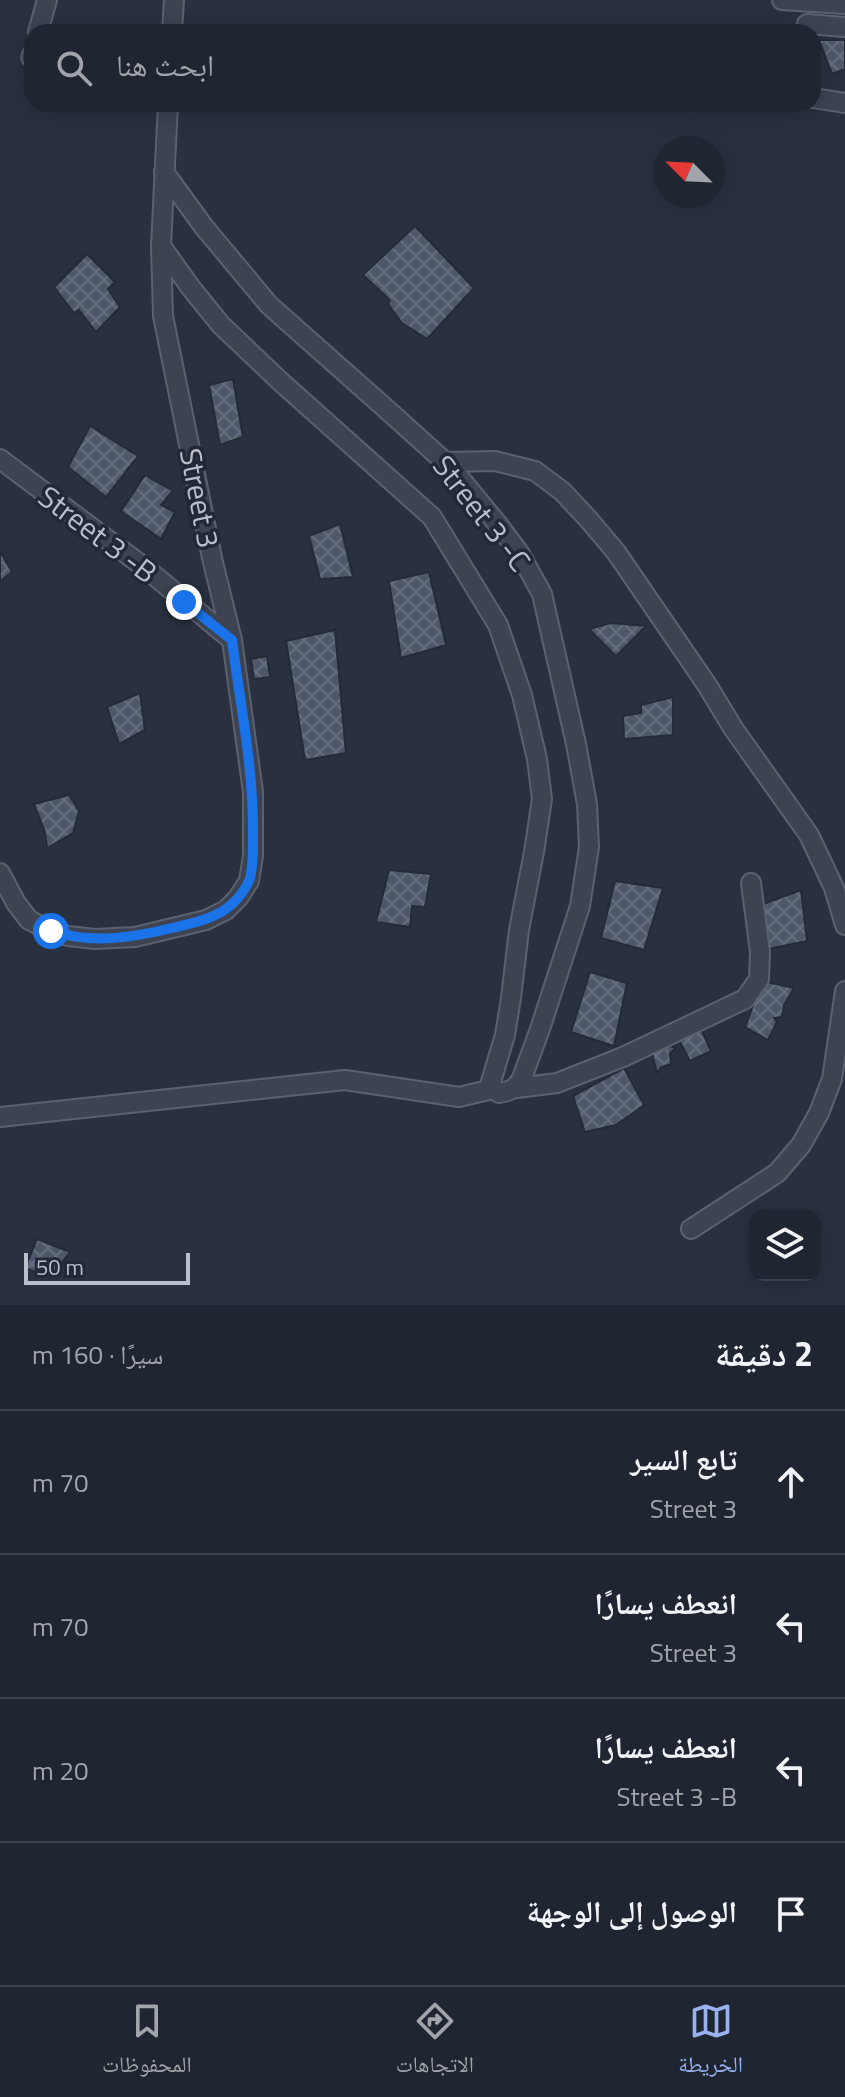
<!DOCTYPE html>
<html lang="ar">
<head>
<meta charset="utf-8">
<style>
  :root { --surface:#1f2531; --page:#272d39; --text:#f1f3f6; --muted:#a1a5ab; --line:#3c424d; --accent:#99b3f1 }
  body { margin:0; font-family:"Titillium Web","Noto Naskh Arabic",sans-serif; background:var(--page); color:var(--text); direction:rtl }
  .controls { position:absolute; right:24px; bottom:24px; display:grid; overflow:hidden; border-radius:16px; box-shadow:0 4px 20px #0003 }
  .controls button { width:72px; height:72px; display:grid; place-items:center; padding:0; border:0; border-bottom:2px solid var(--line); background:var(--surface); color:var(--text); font:40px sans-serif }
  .compass { position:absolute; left:653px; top:136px; width:72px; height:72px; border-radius:50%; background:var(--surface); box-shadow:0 4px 20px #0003; rotate:294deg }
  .scale { position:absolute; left:24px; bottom:20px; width:166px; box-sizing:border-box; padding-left:8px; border:4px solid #babfcb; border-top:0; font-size:22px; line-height:28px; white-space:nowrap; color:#babfcb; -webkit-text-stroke:6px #222837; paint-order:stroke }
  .stop { position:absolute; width:24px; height:24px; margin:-18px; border:6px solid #1a73e8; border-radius:50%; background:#fff }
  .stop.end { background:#1a73e8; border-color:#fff; box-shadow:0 2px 8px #0008 }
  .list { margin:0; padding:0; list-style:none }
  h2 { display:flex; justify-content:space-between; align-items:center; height:104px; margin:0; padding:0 32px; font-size:34px }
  h2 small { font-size:26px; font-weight:400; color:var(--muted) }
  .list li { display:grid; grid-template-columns:52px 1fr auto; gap:24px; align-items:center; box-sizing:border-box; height:144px; padding:0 32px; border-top:2px solid var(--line) }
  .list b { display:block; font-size:30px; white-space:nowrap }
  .list p { margin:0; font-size:26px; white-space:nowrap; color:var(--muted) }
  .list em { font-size:26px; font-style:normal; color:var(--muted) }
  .icon { flex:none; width:44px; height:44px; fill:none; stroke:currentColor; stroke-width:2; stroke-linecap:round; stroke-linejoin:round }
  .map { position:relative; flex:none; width:845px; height:1305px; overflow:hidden; direction:ltr }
  .search { position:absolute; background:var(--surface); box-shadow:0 4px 20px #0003; left:24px; right:24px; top:24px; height:88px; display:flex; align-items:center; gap:20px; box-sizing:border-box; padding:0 28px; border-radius:24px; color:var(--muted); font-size:30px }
  .sheet { height:680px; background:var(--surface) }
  nav { display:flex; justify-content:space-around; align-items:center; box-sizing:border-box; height:112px; border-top:2px solid var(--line); background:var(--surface); font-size:22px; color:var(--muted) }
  nav a { display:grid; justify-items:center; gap:4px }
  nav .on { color:var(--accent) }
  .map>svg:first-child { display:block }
  .building { fill:url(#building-cross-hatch); stroke:#242a38; stroke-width:2 }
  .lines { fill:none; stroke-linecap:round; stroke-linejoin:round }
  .minor-casing { stroke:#5b616e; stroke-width:22 }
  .minor { stroke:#3d4351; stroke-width:18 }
  .route { stroke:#1a73e8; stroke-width:10 }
  .labels { text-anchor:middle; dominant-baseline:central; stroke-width:7; stroke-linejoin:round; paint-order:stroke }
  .street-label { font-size:30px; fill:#babfcb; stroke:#222837 }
</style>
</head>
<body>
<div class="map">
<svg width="845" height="1305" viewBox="0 0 845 1305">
  <defs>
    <pattern id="building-cross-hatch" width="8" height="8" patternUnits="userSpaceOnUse" patternTransform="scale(2)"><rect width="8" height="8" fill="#4f586a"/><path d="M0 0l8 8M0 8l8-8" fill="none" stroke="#666e7e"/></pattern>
  </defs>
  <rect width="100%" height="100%" fill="#293141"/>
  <g class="building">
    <path d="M819,40h26v29l-13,5z"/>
    <path d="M415,226l59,62 -47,51 -25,-16 -14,-19 2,-4 -27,-25z"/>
    <path d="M87,254l28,28 -7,7 12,18 -24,25 -17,-22 -5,3 -20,-26z"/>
    <path d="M233,379l10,58 -23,8 -11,-60z"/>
    <path d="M90,426l48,30 -32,41 -38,-30z"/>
    <path d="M145,475l28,16 -12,14 14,7 -14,27 -40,-28z"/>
    <path d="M340,524l13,53 -33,2 -11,-43z"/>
    <path d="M0,551l12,21 -12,9z"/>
    <path d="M429,572l17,73 -45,13 -12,-77z"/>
    <path d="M611,623l35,3 -30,30 -27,-27z"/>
    <path d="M335,630l11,123 -41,7 -19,-119z"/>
    <path d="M267,656l3,21 -16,2 -3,-20z"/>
    <path d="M140,693l5,37 -26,14 -12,-37z"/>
    <path d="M673,697v38l-49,4 -1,-23 18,-3v-8z"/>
    <path d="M69,795l10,16 -6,22 -26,15 -2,-16 -11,-28z"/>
    <path d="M389,870l42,4 -6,33 -13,-1 -2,21 -34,-5z"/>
    <path d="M615,881l48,7 -19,62 -43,-12z"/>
    <path d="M801,890l6,51 -39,8 -5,-45z"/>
    <path d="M590,972l37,11 -13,63 -43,-14z"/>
    <path d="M762,981l32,7 -10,17 -2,12 -8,1 3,4 -9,18 -23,-13z"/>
    <path d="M701,1029l10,22 -21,10 -11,-21z"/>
    <path d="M667,1045l9,3 -6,5 1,11 -10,3 -4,6 -5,-20z"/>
    <path d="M624,1068l20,37 -28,20 -31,7 -12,-36z"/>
    <path d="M37,1239l33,13 -20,26 -25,-10z"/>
  </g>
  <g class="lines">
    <defs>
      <g id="minor">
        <path d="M782,0l63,4"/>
        <path d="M807,24l38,3"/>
        <path d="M38,32l9,-32"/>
        <path d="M172,32l2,-32"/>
        <path d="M31,57l1,-2"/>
        <path d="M813,98l32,5"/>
        <path d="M161,246l30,42 30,37 60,57 151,135 66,108 24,70 15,64 5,40 -8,53 -15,78 -8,68 -6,37 -15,50 9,8c12,-2 17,-4 23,-15l18,-49 40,-123 9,-59 -2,-43 -11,-60 -34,-150 -22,-40 -20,-27 -37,-45 -18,-20 -52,-47 -124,-110 -65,-78 -40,-55"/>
        <path d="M0,459l144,108 88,73"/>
        <path d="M445,462l50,-1 40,10 27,20 27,29 27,32 91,133 26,43 76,107 25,53 11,37"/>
        <path d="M0,873l16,30 13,17 22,11 17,5 27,3 40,-2 71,-17 20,-10 12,-12 11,-17 4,-25v-64l-21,-152 -20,-82 -49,-242 -2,-70 7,-142"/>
        <path d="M517,1088l40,-5 66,-26 122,-58 14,-20 1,-27 -9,-69"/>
        <path d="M0,1117l345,-37 114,17 34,-8"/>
        <path d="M691,1229l86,-56 24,-28 18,-32 13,-34 13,-88"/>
      </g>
    </defs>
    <use href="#minor" class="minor-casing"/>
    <use href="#minor" class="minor"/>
  </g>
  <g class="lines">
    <path class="route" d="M51,931c41,13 80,7 121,-3 24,-6 49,-10 66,-30 4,-5 10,-13 12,-20 4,-16 3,-33 3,-49 0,-63 -13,-126 -21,-189l-48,-38"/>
  </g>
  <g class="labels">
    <g class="street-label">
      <text transform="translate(200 498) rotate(79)">Street 3</text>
      <text transform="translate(482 513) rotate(52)">Street 3 -C</text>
      <text transform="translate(98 534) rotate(37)">Street 3 -B</text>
    </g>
  </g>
</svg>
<div class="controls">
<button><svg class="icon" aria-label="layers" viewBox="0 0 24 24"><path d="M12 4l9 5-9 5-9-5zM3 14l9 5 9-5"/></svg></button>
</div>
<svg class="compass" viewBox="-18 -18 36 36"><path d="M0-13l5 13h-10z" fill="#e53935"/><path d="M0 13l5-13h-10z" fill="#a1a5ab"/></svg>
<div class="scale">50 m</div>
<div class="stop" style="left:51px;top:931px"></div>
<div class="stop end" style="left:184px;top:602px"></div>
<div class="search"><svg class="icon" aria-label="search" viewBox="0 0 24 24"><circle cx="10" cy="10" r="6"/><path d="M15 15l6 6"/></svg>ابحث هنا</div>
</div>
<section class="sheet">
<h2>2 دقيقة<small>سيرًا · 160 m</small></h2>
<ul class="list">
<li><svg class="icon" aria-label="ahead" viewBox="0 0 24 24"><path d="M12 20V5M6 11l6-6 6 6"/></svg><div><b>تابع السير</b><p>Street 3</p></div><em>70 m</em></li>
<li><svg class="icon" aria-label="left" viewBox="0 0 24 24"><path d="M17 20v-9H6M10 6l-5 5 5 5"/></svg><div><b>انعطف يسارًا</b><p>Street 3</p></div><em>70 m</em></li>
<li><svg class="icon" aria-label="left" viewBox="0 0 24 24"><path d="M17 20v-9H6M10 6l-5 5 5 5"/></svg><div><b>انعطف يسارًا</b><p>Street 3 -B</p></div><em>20 m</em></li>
<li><svg class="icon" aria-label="arrive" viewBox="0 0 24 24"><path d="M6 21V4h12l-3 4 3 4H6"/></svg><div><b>الوصول إلى الوجهة</b></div></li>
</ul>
</section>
<nav>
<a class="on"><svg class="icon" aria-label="map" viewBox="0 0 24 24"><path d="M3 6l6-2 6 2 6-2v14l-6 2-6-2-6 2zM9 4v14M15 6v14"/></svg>الخريطة</a>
<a><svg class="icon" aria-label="directions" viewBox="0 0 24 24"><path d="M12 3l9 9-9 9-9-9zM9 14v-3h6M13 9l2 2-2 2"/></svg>الاتجاهات</a>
<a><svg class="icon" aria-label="saved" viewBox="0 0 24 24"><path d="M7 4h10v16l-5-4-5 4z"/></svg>المحفوظات</a>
</nav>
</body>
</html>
